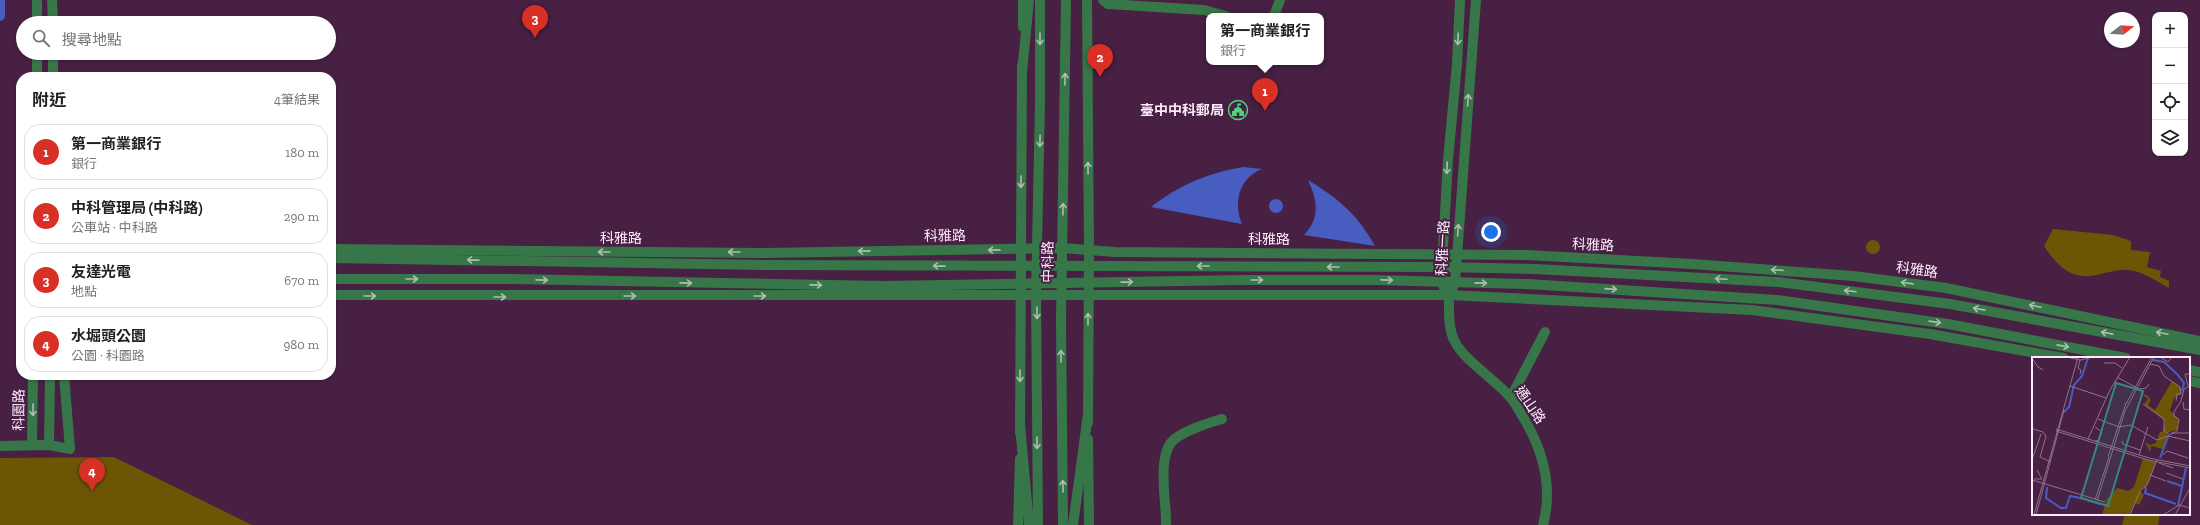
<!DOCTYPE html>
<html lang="zh-TW">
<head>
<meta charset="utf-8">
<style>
  :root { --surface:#fff; --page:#f6f6f6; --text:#222; --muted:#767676; --line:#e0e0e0; --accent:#d93025 }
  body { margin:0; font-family:"Zilla Slab","Noto Sans TC",serif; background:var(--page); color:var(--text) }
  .controls { position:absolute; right:12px; top:12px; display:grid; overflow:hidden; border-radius:8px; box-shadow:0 1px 3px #0004 }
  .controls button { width:36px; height:36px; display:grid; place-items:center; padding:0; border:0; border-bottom:1px solid var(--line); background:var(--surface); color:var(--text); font:20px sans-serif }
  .compass { position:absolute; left:2104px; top:12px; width:36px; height:36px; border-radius:50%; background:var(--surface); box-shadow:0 1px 3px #0004; rotate:73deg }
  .you { position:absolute; left:1491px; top:232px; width:14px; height:14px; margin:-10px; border:3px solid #fff; border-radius:50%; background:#1a73e8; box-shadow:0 0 0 6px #1a73e833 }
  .badge { display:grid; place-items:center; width:26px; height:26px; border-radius:50%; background:var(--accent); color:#fff; font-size:13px; font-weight:700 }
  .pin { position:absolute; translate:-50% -33px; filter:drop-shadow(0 1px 2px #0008) }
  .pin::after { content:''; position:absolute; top:21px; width:14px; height:12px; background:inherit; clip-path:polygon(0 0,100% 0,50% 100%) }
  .popup { position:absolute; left:1206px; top:13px; width:118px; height:52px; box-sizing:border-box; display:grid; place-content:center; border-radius:8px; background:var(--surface); filter:drop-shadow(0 1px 3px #0005); font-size:13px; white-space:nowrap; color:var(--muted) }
  .popup b { font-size:15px; color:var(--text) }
  .popup::after { content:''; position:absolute; left:50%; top:100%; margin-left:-8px; border:8px solid transparent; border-top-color:var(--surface) }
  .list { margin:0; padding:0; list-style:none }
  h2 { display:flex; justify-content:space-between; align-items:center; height:52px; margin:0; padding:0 16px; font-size:17px }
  h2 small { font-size:13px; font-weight:400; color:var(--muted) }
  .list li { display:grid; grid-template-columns:26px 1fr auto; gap:12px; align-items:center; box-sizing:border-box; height:56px; margin:0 8px 8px; padding:0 8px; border:1px solid var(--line); border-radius:16px }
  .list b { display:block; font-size:15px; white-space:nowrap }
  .list p { margin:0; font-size:13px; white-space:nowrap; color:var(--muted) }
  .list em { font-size:13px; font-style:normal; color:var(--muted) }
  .icon { flex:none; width:22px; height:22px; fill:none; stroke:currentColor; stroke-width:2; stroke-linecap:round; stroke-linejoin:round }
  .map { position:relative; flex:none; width:2200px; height:525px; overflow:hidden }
  .search { position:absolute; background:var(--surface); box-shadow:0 1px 3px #0004; left:16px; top:16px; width:320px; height:44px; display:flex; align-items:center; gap:10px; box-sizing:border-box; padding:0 14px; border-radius:22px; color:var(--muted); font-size:15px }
  .panel { position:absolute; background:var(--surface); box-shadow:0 1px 3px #0004; left:16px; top:72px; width:320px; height:308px; border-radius:16px }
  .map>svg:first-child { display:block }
  .green { fill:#6c5606 }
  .water { fill:#475dc0 }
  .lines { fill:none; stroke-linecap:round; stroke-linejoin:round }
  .canal { stroke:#475dc0; stroke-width:10 }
  .minor { stroke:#377648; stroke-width:10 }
  .tertiary { stroke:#377648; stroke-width:10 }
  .oneway { stroke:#afbcb4 }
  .labels { text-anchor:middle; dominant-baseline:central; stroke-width:4; stroke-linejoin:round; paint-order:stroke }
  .poi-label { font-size:14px; font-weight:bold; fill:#ffebfc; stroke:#472043; text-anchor:end }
  .street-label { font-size:14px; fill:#ffebfc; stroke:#472043 }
  .inset-river { fill:none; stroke:#475dc0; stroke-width:2 }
  .inset-road { fill:none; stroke:#91718d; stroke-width:1 }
  .view { fill:#338883; fill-opacity:0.15; stroke:#338883; stroke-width:2 }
  .inset-edge { fill:none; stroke:#ffebfc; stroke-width:2 }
</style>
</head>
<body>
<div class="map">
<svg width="2200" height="525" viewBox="0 0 2200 525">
  <rect width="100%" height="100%" fill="#472043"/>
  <g class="green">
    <path d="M2053,229l60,6 18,6v9l19,2 -3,15 14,4 -1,6 9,4v7c-13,-7 -25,-16 -40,-18 -11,-1 -22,3 -33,5 -24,6 -40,-10 -52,-29z"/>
    <circle cx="1873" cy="247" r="7"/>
    <path d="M114,457l138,68h-252v-67z"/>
    <path d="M2125,514h35l-2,11h-36z"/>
  </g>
  <g class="water">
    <path d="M1243,167l19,2c-23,9 -29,33 -20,55l-91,-17c28,-22 57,-34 92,-40z"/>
    <path d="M1308,180c31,19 49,34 67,66l-71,-11c17,-18 13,-35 4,-55z"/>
    <circle cx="1276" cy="206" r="7"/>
  </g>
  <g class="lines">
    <path class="canal" d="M0,16v-16"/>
    <g class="minor">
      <path d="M37,0v23"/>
      <path d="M52,0l1,23"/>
      <path d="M1087,0l2,249 -1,174"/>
      <path d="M1103,0l5,4 96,6 22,6"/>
      <path d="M1274,16l6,-16"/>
      <path d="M1023,27v-27"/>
      <path d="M37,53v24"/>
      <path d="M53,53v24"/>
      <path d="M331,249l434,4 297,-5 53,4 412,3 165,9 161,12 93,12 254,53"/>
      <path d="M331,295h1118l303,15 178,24 134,24"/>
      <path d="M1449,295c0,14 -1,32 5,45 10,21 41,39 56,57 5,5 9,14 13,20 20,33 30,70 20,108"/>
      <path d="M2189,381l11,2"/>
      <path d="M1511,397l34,-65"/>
      <path d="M1020,433l2,-368"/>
      <path d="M1088,439l1,86"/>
      <path d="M32,445l1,-70"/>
      <path d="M49,445l1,-70"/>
      <path d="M0,446l49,-1 21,4 -6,-74"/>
      <path d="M1018,525l2,-66"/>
      <path d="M1166,525c1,-22 -11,-73 10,-87 13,-9 30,-14 46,-19"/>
    </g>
    <g class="tertiary">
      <path d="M1022,73l7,-73"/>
      <path d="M331,258l433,7 678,2 94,2 242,13 172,22 250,46"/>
      <path d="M331,279h182l371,7 359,-6h132l153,4 249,16 171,24 178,34"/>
      <path d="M1445,289l-3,-6v-16l6,-107 9,-96 3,-64"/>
      <path d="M1449,295l6,-12 21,-283"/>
      <path d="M2189,370l11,2"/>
      <path d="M1020,425l9,100"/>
      <path d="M1038,525l-2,-230 4,-193v-102"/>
      <path d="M1063,525l-2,-204 5,-321"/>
      <path d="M1073,525l15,-111"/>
    </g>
  </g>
  <defs><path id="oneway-shaft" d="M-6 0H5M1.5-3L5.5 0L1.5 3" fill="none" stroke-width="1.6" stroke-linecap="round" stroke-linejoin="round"/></defs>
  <g class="oneway">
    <use href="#oneway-shaft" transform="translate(1040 39) rotate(90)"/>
    <use href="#oneway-shaft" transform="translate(1458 39) rotate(93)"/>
    <use href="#oneway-shaft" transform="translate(1065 79) rotate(-89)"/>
    <use href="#oneway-shaft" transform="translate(1468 100) rotate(-86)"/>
    <use href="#oneway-shaft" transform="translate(1040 141) rotate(91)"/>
    <use href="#oneway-shaft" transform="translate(1088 168) rotate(-91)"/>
    <use href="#oneway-shaft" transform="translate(1447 168) rotate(93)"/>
    <use href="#oneway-shaft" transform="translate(1021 182) rotate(91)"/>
    <use href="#oneway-shaft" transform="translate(1063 209) rotate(-89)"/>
    <use href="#oneway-shaft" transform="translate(1458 230) rotate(-86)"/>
    <use href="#oneway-shaft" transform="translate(994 250) rotate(179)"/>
    <use href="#oneway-shaft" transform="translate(864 251) rotate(179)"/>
    <use href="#oneway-shaft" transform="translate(604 252) rotate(-180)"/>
    <use href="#oneway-shaft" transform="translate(734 252) rotate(-180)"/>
    <use href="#oneway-shaft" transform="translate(473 260) rotate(-179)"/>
    <use href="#oneway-shaft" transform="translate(939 266) rotate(-179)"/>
    <use href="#oneway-shaft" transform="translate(1203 266) rotate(-180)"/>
    <use href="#oneway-shaft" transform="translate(1333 267) rotate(-180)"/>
    <use href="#oneway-shaft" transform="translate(1777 270) rotate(-176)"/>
    <use href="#oneway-shaft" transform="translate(412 279)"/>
    <use href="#oneway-shaft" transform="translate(1721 279) rotate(-177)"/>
    <use href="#oneway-shaft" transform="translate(542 280) rotate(1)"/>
    <use href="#oneway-shaft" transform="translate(1257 280)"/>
    <use href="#oneway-shaft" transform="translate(1387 280) rotate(1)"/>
    <use href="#oneway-shaft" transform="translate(1127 282) rotate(-1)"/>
    <use href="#oneway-shaft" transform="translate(686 283) rotate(1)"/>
    <use href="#oneway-shaft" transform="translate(1481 283) rotate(1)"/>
    <use href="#oneway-shaft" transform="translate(1907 283) rotate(-172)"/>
    <use href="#oneway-shaft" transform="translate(816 285) rotate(1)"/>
    <use href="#oneway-shaft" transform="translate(1611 289) rotate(4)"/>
    <use href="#oneway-shaft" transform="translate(1850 291) rotate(-173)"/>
    <use href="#oneway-shaft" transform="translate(370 296)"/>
    <use href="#oneway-shaft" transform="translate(630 296)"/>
    <use href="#oneway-shaft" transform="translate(760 296)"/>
    <use href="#oneway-shaft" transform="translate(500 297)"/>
    <use href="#oneway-shaft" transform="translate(2035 306) rotate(-168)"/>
    <use href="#oneway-shaft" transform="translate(1979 309) rotate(-169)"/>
    <use href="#oneway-shaft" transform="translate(1037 313) rotate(90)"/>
    <use href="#oneway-shaft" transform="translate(1088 319) rotate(-90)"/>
    <use href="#oneway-shaft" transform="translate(1935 322) rotate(8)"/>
    <use href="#oneway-shaft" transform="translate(2107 333) rotate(-169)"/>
    <use href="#oneway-shaft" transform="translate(2162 333) rotate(-168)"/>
    <use href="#oneway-shaft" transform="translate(2063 346) rotate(11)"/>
    <use href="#oneway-shaft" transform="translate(1061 356) rotate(-91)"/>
    <use href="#oneway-shaft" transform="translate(1020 376) rotate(90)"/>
    <use href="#oneway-shaft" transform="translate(33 410) rotate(91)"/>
    <use href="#oneway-shaft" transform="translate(1037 443) rotate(90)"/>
    <use href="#oneway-shaft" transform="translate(1063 486) rotate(-91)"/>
  </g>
  <defs>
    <symbol id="civic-ring" viewBox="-11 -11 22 22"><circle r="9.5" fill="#472043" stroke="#49d778" stroke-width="1.5"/><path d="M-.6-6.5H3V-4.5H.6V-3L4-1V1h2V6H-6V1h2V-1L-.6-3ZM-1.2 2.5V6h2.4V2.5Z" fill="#49d778"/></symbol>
  </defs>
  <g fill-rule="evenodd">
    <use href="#civic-ring" x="1227" y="99" width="22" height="22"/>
  </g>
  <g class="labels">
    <g class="poi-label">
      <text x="1224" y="110">臺中中科郵局</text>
    </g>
    <g class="street-label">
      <text transform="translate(945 236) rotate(-1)">科雅路</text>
      <text x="621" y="238">科雅路</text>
      <text x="1269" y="239">科雅路</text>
      <text transform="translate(1593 245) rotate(3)">科雅路</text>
      <text transform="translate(1443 248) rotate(-87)">科雅一路</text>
      <text transform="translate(1048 262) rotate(-89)">中科路</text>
      <text transform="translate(1917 270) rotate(8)">科雅路</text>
      <text transform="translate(1530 405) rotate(56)">通山路</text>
      <text transform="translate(19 410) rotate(-89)">科園路</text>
    </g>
  </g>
  <g transform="translate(2032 357)">
    <rect width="158" height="158" fill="#472043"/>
    <path d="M140,24l8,6 1,7 -7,4 -4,12 8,9 -1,11 -11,3 3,3 -6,13 -12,-3 -1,6 -5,-10 5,3 6,-2 4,-11h3l2,-11 -21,-17 4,-5 -10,-8 10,5 3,4 -3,5 7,5zM111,102l13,3 -9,23 -7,6 4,4 -5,10 -4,-2 -6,12h-6l1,-4 -2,4h-20l5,-16 10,-11 11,3 6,-4z" fill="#6c5606"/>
    <path class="inset-river" d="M121,3l11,2 13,12 7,9 -2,8M32,55l5,-5 5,-22 8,-9 6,-18M128,101l8,-21M135,124l15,5M15,130l-1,11 15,10h5l4,-12 15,3M114,130l-1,6 31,11M55,143l13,4M146,149l8,-38"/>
    <path class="inset-road" d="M128,0l8,5 4,-5M0,1l6,9 5,3M38,1l11,2 12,-3M72,6h11l7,5M118,7l9,2 5,10 16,11 1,7h-4l-1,7M48,17l1,-4 -3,-2 2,-8M85,20l22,12 7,-1 3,-4M38,29l36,12M156,29l-3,-12h5M151,45l1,7 6,1M94,47l26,-47M111,47l21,15v12l5,3M66,62l21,8 12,-2 26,15 11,-4 22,5M0,67l1,5 10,3 3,4 -6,21 11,5M63,70l7,5 -3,8 -4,1M24,72l93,29 41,8M24,74l92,29 42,8M139,76h19M136,79l9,-5 2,-12 -5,-3v-4l7,-11 3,-12 6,-3M56,82l22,-49 20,-33M90,84l1,3 17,6M107,98l9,-28M131,98l4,-4 21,7M76,100l18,-54M0,103l9,-26M127,106l14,5M134,116l17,6M118,118l16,6M2,122h8l-5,-9M0,123l73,22M63,143l14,-43M65,144l28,-90 29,-54M2,158l44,-158M4,158l28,-105M98,158l10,-24 7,-6 10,-25M131,158l16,-10 11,3M143,158l15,-27"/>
    <path class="view" d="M84,26l27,8 -35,115 -27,-8z"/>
    <rect width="158" height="158" class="inset-edge"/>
  </g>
</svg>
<div class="controls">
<button>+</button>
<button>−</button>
<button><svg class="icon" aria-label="locate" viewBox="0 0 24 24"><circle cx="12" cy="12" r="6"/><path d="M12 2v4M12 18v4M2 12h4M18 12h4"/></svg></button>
<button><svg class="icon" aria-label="layers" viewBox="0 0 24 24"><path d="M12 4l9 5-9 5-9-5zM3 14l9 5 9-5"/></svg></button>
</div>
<svg class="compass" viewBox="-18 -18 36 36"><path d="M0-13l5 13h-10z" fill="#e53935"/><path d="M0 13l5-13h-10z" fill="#767676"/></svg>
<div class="you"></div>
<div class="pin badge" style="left:1265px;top:111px">1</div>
<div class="popup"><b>第一商業銀行</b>銀行</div>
<div class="pin badge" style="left:1100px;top:77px">2</div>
<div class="pin badge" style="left:535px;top:38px">3</div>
<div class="pin badge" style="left:92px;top:491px">4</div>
<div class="search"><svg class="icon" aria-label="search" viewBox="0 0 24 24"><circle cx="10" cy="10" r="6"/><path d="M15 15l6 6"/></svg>搜尋地點</div>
<section class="panel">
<h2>附近<small>4筆結果</small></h2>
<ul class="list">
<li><span class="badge">1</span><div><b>第一商業銀行</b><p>銀行</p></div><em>180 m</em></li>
<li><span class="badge">2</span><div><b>中科管理局 (中科路)</b><p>公車站 · 中科路</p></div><em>290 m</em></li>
<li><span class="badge">3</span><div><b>友達光電</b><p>地點</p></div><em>670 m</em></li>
<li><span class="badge">4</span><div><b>水堀頭公園</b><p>公園 · 科園路</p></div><em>980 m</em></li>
</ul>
</section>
</div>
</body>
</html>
